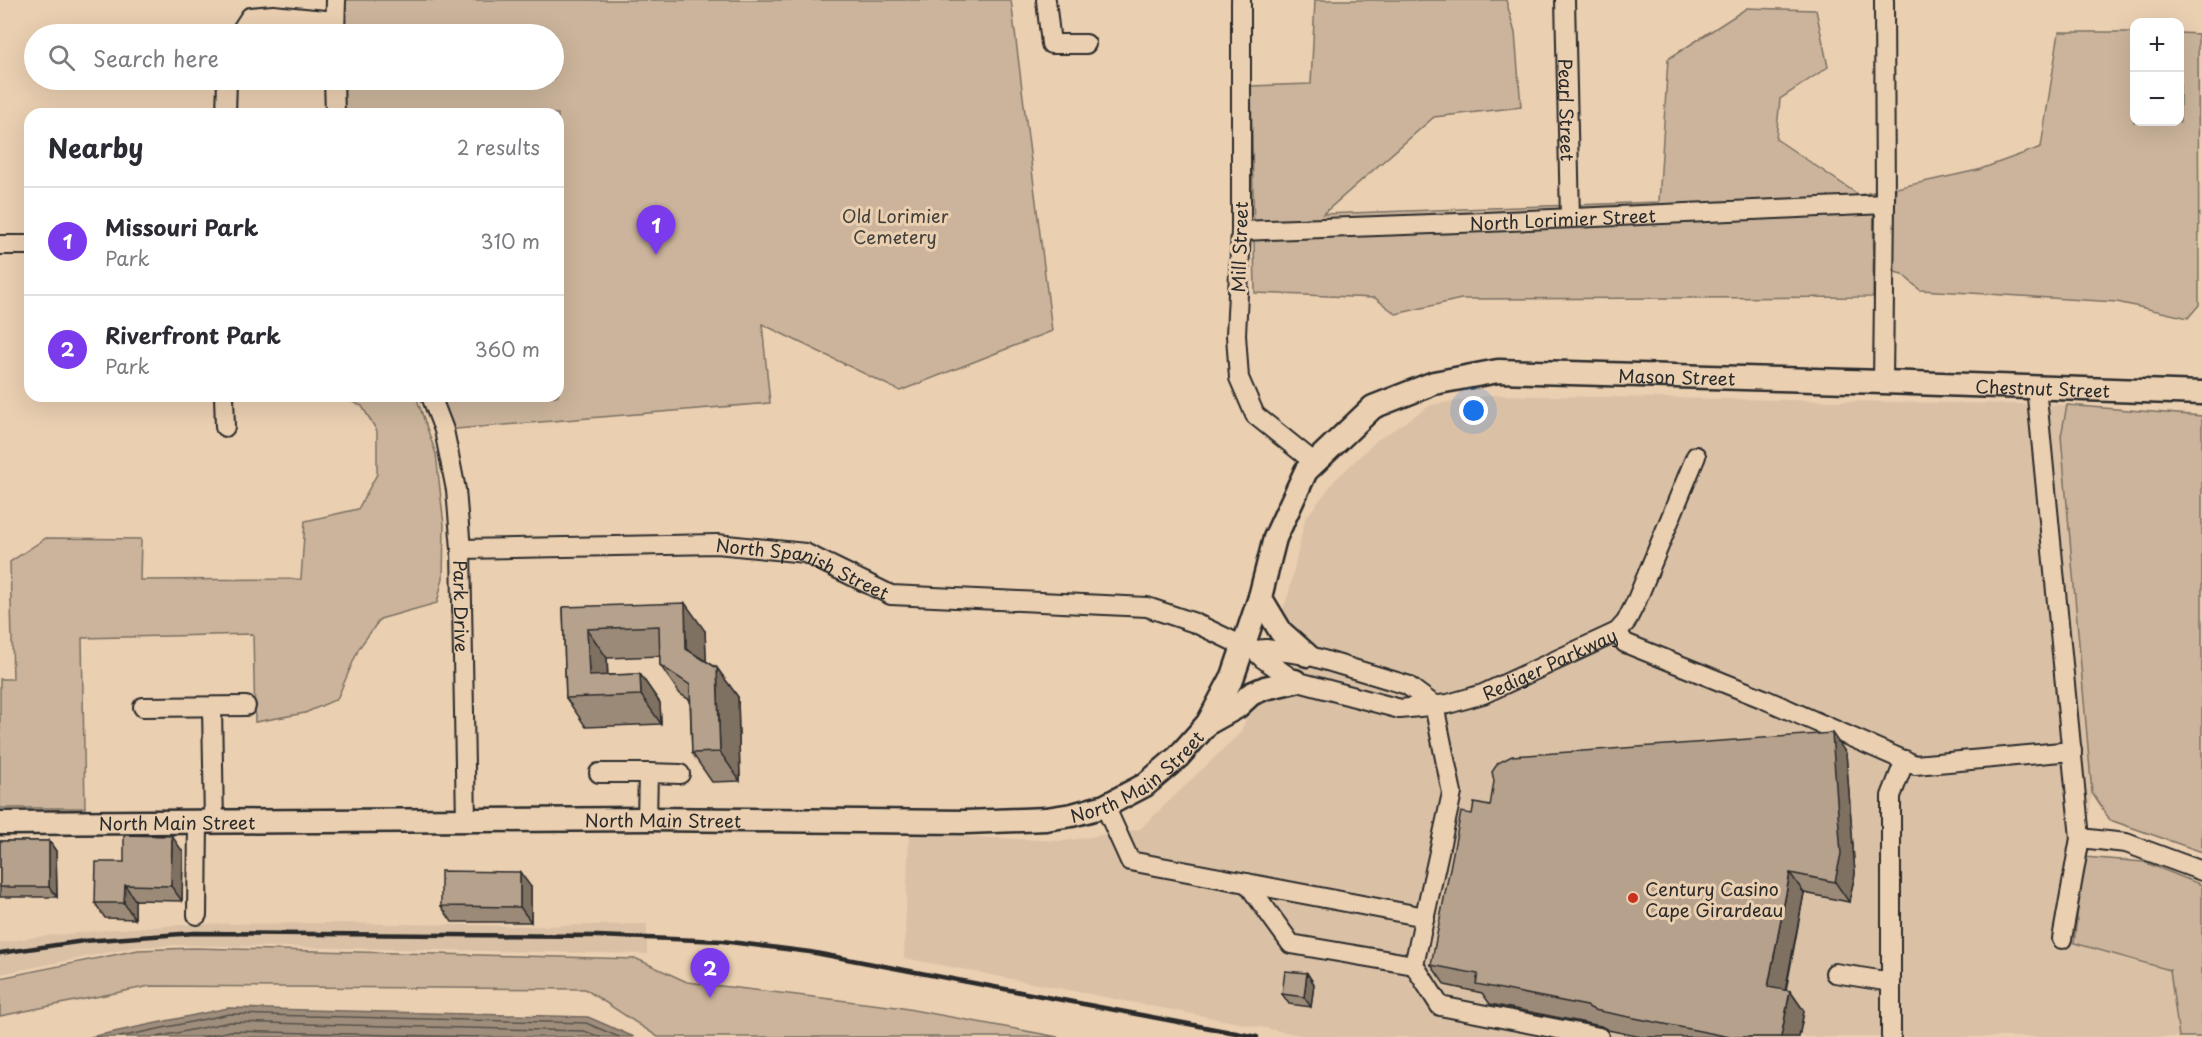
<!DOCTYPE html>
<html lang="en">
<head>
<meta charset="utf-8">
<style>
  :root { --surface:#fff; --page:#f2f2f3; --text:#2b2b33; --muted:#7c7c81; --line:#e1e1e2; --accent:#7c3aed }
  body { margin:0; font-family:"Playpen Sans",sans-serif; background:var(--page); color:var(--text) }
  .controls { position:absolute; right:18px; top:18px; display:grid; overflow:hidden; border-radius:12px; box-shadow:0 6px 24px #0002 }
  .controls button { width:54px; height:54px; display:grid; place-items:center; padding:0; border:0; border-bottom:2px solid var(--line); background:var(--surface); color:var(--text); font:30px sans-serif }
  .you { position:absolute; left:1474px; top:411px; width:21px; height:21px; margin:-15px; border:4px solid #fff; border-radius:50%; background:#1a73e8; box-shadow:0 0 0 9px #1a73e833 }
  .badge { display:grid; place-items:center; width:39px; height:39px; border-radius:50%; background:var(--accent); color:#fff; font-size:20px; font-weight:700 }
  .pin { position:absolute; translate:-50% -50px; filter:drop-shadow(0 2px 3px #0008) }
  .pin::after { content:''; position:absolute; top:32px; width:21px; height:18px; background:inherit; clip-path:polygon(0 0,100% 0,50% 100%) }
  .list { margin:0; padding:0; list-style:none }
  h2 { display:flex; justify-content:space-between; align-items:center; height:78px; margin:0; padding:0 24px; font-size:26px }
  h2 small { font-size:20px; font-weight:400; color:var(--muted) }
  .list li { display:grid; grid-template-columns:39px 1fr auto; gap:18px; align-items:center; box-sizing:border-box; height:108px; padding:0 24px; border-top:2px solid var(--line) }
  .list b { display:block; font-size:22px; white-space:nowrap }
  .list p { margin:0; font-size:20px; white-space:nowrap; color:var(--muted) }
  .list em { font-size:20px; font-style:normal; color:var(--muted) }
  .icon { flex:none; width:33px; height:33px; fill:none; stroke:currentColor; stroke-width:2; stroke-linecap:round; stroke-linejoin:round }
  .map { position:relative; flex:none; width:2202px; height:1037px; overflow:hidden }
  .search { position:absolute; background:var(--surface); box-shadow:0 6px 24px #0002; left:24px; top:24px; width:540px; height:66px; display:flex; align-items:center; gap:15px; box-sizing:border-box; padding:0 21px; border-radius:33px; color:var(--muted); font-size:22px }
  .panel { position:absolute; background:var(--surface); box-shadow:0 6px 24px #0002; left:24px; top:108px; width:540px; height:294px; border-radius:18px }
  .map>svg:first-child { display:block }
  .built { fill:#dac1a6 }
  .green { fill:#cbb49b; stroke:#7b7063; stroke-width:1.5 }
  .water { fill:#9f8e7c; stroke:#71665c; stroke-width:1.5 }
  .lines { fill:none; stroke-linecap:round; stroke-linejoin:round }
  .shore { stroke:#59534b; stroke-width:1.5 }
  .minor-casing { stroke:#2b2b2b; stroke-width:22 }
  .major-casing { stroke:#2b2b2b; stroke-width:27 }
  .minor { stroke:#eacfb1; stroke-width:18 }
  .major { stroke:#eacfb1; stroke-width:22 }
  .rail { stroke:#2b2b2b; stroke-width:4.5 }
  .wall { fill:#9c8a78; stroke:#2b2b2b; stroke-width:1.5 }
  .shaded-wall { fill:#7f7162; stroke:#2b2b2b; stroke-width:1.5 }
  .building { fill:#b5a18c; stroke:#2b2b2b; stroke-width:1.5 }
  .poi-dot { fill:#c8321e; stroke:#eacfb1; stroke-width:2 }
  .labels { text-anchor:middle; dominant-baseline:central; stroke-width:6; stroke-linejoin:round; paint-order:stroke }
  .street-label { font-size:18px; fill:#2b2b2b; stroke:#eacfb1 }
  .park-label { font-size:18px; fill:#43403c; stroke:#eacfb1 }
  .poi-label { font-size:18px; fill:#2b2b2b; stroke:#eacfb1; text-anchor:start }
</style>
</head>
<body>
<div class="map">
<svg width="2202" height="1037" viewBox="0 0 2202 1037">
  <rect width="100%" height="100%" fill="#eacfb1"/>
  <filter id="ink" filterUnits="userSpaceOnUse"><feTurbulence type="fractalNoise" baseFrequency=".0167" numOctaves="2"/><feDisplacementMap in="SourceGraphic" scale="12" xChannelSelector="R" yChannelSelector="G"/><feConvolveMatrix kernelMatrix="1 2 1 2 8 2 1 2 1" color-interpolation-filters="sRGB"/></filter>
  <g filter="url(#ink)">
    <g class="built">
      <path d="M1493,395l574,10 -6,31 31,357 -18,149 96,28 9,67h-868l-407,-79 5,-124 155,7 76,-12 101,-97 48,-140 16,-73 30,-39 41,-39 55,-36z"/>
      <path d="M331,923l203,3 113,-2v30l-469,-9 -42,2 -136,27v-31l28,-5 77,-8 92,-6z"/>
    </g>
    <g class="green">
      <path d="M336,0h675l41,331 -152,60 -138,-67 8,79 -326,27 -13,-34h127v-282h-223l-1,-34h220v-46h-219z"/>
      <path d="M1315,0h191l9,33 6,74 -87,10 -111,97 336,-12 9,-143 79,-51 69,2 12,57 -48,32 -4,40 83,56 15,-3 -1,105 -412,2 -65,15 -21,-16 -120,-5 -4,-207 60,-2z"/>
      <path d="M2059,32h75v90h46v-89l18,1 1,271 -11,13 -71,-16 -197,-12 -18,-16 -11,-3 5,-83 82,-18 63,-23z"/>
      <path d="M338,396h78l20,58 8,71 -1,53 -6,25 -57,16 -21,29 -22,51 -32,14 -50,9 -2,-88 -171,4 3,170h-85v-129h13l-3,-117 36,-24 95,1 -1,41 161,-1 4,-58 53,-12 19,-35v-43l-15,-25z"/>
      <path d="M2067,405l135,11v436l-92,-32 -18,-27 -31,-357z"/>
      <path d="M2084,857l60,5 58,23v152h-23l-9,-67 -96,-27z"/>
      <path d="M194,948l443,11 50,23 210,25 161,30h-400l-73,-48 -435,-3 -150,30v-38l138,-28z"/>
    </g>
    <path class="water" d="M228,1008l360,9 46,20h-544z"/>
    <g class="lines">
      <g class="shore">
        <path d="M120,1037l109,-23 357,9 33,14"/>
        <path d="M157,1037l73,-15 354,9 16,6"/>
        <path d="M201,1037l30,-6 248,6"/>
      </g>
      <defs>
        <g id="minor">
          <path d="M1046,0l5,44h35"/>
          <path d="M1241,0v231l-5,104 3,43 16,37 60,48"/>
          <path id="s1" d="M1565,0l5,218"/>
          <path d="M239,34l11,-17 23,-2 62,6"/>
          <path d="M335,34l1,-34"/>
          <path d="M334,80l1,34"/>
          <path d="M226,114l1,-34"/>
          <path id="s2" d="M1241,231l245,-9 399,-18"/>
          <path d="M0,245h30"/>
          <path d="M1883,382l2,-178 -1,-204"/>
          <path d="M2036,387l44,451"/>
          <path d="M224,396l1,31"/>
          <path id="s3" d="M431,396l13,34 12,60 5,59 5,272"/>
          <path id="s4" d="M461,549l256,-5 88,9 86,42 256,12 48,16 48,23 11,4 12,-1 41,6 100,30 27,20"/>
          <path d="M1617,632l8,11 139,56 151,66 157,-14"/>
          <path id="s5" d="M1254,650l8,8 33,23 105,28 48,-5 35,-10 134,-62 9,-10 10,-20 60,-146"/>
          <path d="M1434,705l18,88 -38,172 26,41 159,31"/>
          <path d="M143,707l103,-1"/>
          <path d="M212,707l2,116"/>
          <path d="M599,773h49l-1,46"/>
          <path d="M648,773l32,1"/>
          <path d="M1105,806l25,55 295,56"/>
          <path d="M1247,883l44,61 123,21"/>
          <path d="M197,915l1,-93"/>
          <path d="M2062,939l18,-101 46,5 76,28"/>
          <path d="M1835,973l56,9"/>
          <path d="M1891,1037v-241l14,-36"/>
        </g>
        <g id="major">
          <path d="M1260,597l21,35 26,23"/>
          <path d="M1208,723l29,-16 14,-13 14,-6 30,-7"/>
          <path id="s6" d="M0,823l647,-4 319,3 80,-3 26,-4 33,-9 40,-21 33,-28 30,-34 25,-47 27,-79 15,-59 31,-67 67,-64 61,-24 64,-12 385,11 319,11"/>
        </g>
      </defs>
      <use href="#minor" class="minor-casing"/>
      <use href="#major" class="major-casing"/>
      <use href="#minor" class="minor"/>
      <use href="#major" class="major"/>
      <path class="rail" d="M0,953l84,-12 111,-8 402,3 125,5 88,11 447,85"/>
    </g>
    <g class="wall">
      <path d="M563,607l142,24 1,30 11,7 21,29 2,84 -28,1 -20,-29 -2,-53 -10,-6 -20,-29v-9l-53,2 1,17 32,-1 20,29 1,21 -75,3 -20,-29z"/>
      <path d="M1846,753l9,121 -6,28 -45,-9 -18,98h4l14,20 -5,26h-158l-33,-7 -7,-4 -111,-22 -8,-11 -37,-8 -14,-20 41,-151 18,-8z"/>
      <path d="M0,841h49l7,10 1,46h-57z"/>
      <path d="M183,852l-1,49 -47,-1v19l-30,-1 -10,-15 29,-41z"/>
      <path d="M531,887v35h-79l-11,-16z"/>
      <path d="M1307,973l7,11 -3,23 -22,-3 -7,-10z"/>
    </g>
    <g class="shaded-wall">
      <path d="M685,603l20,28 2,46 -21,-28z"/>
      <path d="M587,629l20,29 1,38 -19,-20z"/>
      <path d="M717,668l21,29 2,84 -20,-29z"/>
      <path d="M640,674l20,29 1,21 -20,-29z"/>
      <path d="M1832,733l14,20 9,121 -6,28 -14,-20z"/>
      <path d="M172,836l11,16 -1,49 -11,-15z"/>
      <path d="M49,841l7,10 1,46 -8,-10z"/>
      <path d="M520,872l11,15v35l-11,-15z"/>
      <path d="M1790,873l14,20 -22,114 -14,-20z"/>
      <path d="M125,885l10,15v19l-11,-16z"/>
      <path d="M1307,973l7,11 -3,23 -7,-10z"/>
      <path d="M1790,991l14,20 -5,26h-18z"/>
    </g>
    <g class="building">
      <path d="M685,603l1,46 31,19 3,84 -28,1 -2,-68 -30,-20 -1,-39 -72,3 2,47 51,-2 1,21 -75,3 -3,-91z"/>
      <path d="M1832,733l9,121 -6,28 -45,-9 -22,114 22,4 -9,46h-51l-136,-27 -7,-4 -111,-22 2,-10 -47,-9 30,-153 11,2 2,-11 16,3 4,-25 -2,-9 6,-9 14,-7z"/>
      <path d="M124,835l48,1 -1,50 -46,-1 -1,18h-29l1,-41h28z"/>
      <rect x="0" y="841" width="49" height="46"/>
      <path d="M441,871l79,1v35l-79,-1z"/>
      <path d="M1285,971l22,2 -3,24 -22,-3z"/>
    </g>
  </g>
  <circle class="poi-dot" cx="1633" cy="898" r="6"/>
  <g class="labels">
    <g class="street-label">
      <text stroke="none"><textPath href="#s1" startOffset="110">Pearl Street</textPath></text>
      <text stroke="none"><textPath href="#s2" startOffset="322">North Lorimier Street</textPath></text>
      <text transform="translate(1239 247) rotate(-88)">Mill Street</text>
      <text stroke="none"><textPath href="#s6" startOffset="1914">Mason Street</textPath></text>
      <text stroke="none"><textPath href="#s6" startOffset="2280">Chestnut Street</textPath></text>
      <text stroke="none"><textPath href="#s4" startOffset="346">North Spanish Street</textPath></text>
      <text stroke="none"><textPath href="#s3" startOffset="214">Park Drive</textPath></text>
      <text stroke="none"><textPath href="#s5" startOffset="318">Rediger Parkway</textPath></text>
      <text stroke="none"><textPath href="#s6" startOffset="1149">North Main Street</textPath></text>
      <text stroke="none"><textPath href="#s6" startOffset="663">North Main Street</textPath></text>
      <text stroke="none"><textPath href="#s6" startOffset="177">North Main Street</textPath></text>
    </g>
    <g class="park-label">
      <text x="895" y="215">Old Lorimier<tspan x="895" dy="21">Cemetery</tspan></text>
    </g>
    <g class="poi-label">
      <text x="1645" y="888">Century Casino<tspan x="1645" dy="21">Cape Girardeau</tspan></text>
    </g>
  </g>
</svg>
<div class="controls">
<button>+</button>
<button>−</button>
</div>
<div class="you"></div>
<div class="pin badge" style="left:656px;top:255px">1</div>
<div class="pin badge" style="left:710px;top:998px">2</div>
<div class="search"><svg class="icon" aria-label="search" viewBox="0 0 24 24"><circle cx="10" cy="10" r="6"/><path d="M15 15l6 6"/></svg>Search here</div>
<section class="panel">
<h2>Nearby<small>2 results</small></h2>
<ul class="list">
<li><span class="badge">1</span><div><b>Missouri Park</b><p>Park</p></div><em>310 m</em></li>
<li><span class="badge">2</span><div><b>Riverfront Park</b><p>Park</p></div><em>360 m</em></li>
</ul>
</section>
</div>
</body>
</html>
